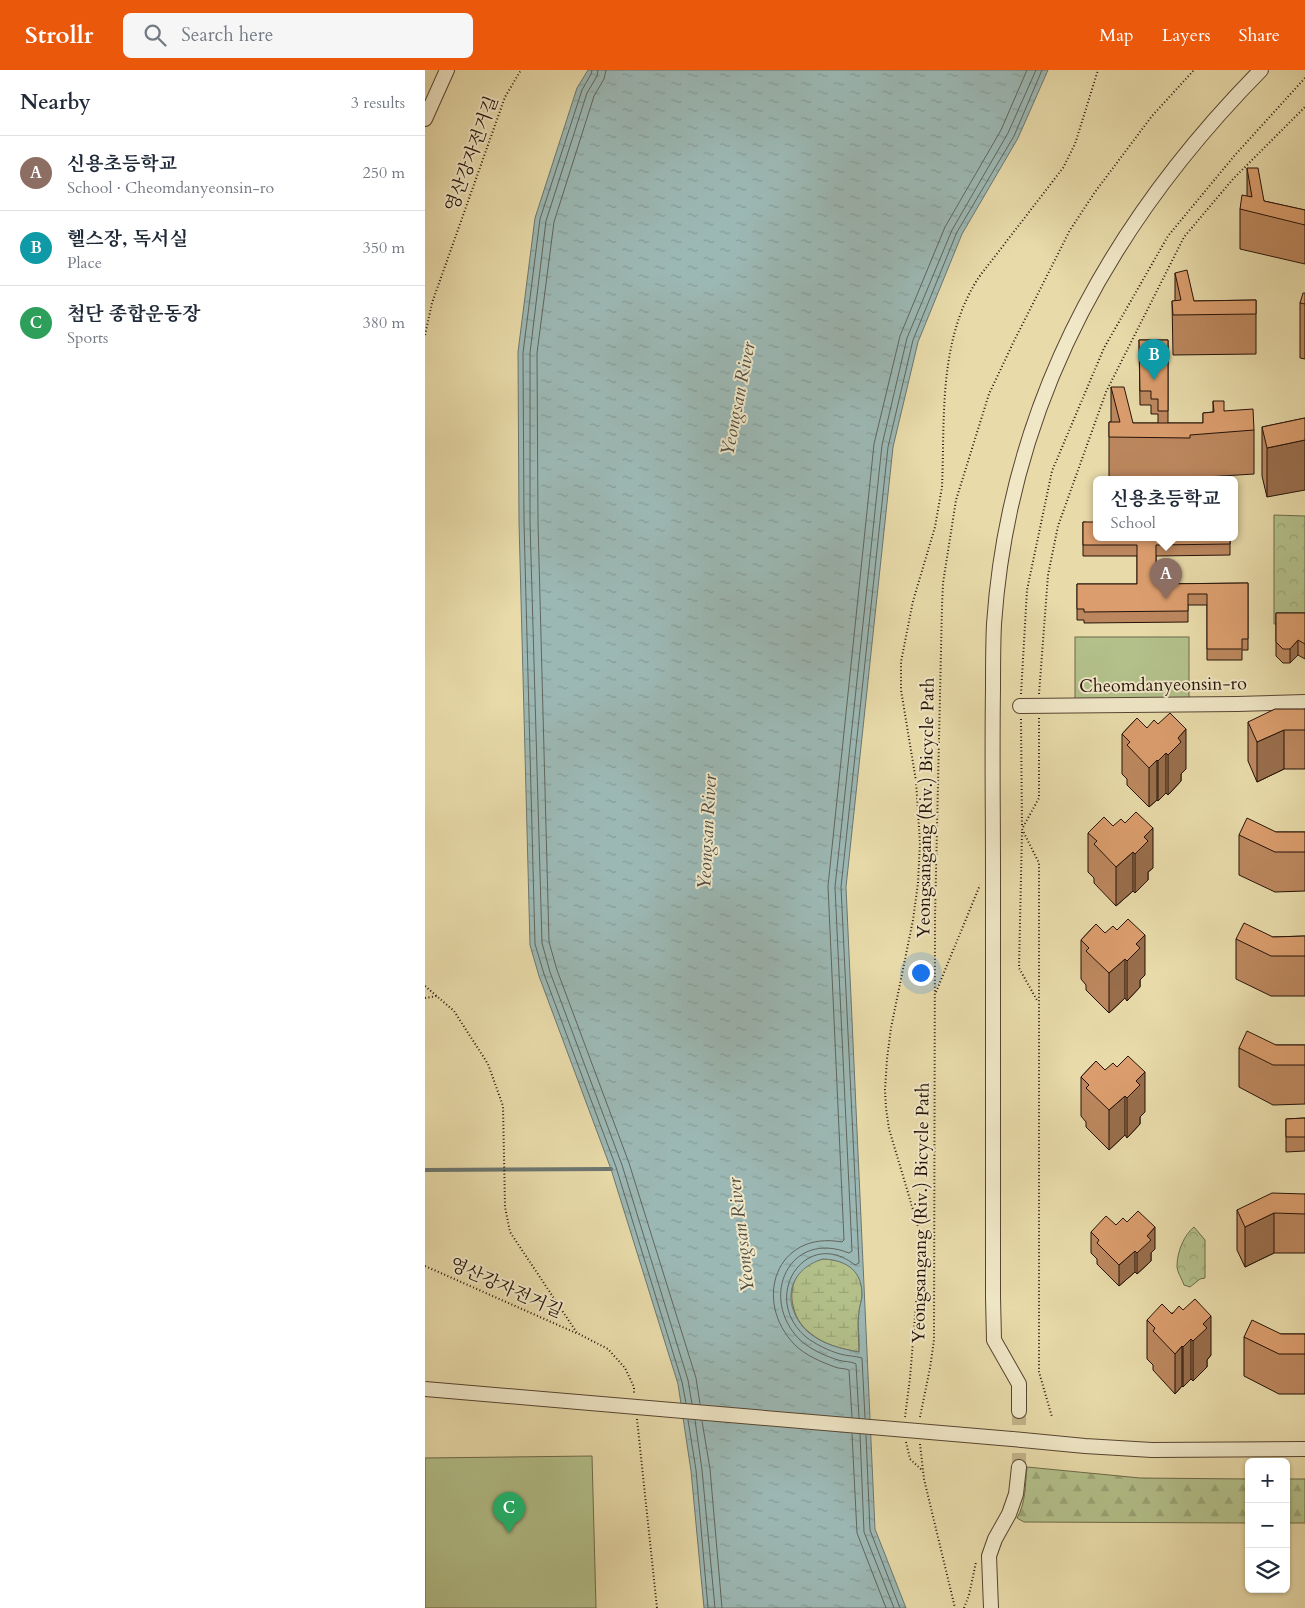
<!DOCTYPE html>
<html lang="en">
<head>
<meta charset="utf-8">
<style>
  :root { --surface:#fff; --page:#f6f6f7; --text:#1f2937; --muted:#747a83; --line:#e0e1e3; --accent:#ea580c }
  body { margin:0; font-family:Cardo,"Noto Serif KR",serif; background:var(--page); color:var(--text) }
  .controls { position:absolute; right:15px; bottom:15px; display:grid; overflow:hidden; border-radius:8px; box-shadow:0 1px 4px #0004 }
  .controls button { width:45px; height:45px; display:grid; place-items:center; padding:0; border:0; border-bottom:1px solid var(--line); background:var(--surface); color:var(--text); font:25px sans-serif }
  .you { position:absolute; left:495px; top:902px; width:18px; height:18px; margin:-12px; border:4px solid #fff; border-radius:50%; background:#1a73e8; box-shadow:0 0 0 8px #1a73e833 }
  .badge { display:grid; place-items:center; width:32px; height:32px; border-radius:50%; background:var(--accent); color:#fff; font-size:16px; font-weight:700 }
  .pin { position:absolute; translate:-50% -41px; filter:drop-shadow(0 1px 2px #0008) }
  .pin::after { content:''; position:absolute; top:26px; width:18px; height:15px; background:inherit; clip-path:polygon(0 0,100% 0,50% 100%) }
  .popup { position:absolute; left:668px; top:406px; width:145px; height:65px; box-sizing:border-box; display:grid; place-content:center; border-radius:8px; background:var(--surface); filter:drop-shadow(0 1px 4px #0005); font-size:16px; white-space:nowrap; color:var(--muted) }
  .popup b { font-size:19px; color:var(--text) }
  .popup::after { content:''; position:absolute; left:50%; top:100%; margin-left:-10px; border:10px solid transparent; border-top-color:var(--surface) }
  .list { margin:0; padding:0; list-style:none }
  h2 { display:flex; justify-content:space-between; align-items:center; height:65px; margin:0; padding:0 20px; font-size:21px }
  h2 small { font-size:16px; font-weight:400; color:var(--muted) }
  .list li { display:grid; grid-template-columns:32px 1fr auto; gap:15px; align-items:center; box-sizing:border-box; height:75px; padding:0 20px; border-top:1px solid var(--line) }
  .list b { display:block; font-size:19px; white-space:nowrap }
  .list p { margin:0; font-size:16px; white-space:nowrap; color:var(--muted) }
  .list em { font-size:16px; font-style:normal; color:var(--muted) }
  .icon { flex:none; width:28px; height:28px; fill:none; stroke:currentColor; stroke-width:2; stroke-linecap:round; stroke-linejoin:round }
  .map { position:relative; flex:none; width:880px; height:1538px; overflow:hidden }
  header { display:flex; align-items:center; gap:30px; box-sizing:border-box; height:70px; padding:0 25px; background:var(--accent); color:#fff }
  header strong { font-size:24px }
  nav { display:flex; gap:28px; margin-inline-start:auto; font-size:18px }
  .search { width:350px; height:45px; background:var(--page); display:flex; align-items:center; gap:12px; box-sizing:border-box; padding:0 18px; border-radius:8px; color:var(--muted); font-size:19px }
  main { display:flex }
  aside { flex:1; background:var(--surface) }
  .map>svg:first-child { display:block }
  .forest { fill:url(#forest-firs); stroke:#6c6949 }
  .wetland { fill:url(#wetland-marsh); stroke:#6c6949 }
  .park { fill:url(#park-crowns); stroke:#6c6949 }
  .garden { fill:#b3c08a; stroke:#6c6949 }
  .water { fill:url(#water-ripples); stroke:#6c766f; fill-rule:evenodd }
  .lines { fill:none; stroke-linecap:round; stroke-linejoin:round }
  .shore { stroke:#60655e; stroke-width:1 }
  .stream { stroke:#6c766f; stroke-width:4 }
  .minor-tunnel { stroke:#c1b289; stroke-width:14; stroke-dasharray:14 7; stroke-linecap:butt }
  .minor-casing { stroke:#564430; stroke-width:16 }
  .path { stroke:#251208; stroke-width:2; stroke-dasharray:1 2.5; stroke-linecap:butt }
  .minor { stroke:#f0e7c7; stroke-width:14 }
  .minor-bridge-casing { stroke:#564430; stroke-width:16; stroke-linecap:butt }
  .minor-bridge { stroke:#f0e7c7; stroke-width:14 }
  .wall { fill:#bc875e; stroke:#251208 }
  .shaded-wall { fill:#996e4c; stroke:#251208 }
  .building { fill:#db9d6d; stroke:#251208 }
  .labels { text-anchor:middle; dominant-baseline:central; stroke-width:4; stroke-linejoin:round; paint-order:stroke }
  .street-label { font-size:18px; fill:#251208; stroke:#f0e7c7 }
  .water-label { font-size:19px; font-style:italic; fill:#4f4c44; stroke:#f0e7c7 }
</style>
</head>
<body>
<header>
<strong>Strollr</strong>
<div class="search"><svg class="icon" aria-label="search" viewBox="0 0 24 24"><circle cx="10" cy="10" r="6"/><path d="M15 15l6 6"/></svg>Search here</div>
<nav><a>Map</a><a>Layers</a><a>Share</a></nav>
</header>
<main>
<aside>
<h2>Nearby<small>3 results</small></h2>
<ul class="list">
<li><span class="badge" style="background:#8d6e63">A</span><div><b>신용초등학교</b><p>School · Cheomdanyeonsin-ro</p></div><em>250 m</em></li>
<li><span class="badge" style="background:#0f9aa8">B</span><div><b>헬스장, 독서실</b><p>Place</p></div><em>350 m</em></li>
<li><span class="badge" style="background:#2e9e5b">C</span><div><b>첨단 종합운동장</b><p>Sports</p></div><em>380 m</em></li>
</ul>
</aside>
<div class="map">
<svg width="880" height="1538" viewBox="0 0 880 1538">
  <defs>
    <pattern id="forest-firs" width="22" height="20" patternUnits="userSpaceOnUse" patternTransform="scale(1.25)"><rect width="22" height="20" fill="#b3c08a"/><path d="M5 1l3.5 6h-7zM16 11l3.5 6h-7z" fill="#9aa476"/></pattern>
    <pattern id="wetland-marsh" width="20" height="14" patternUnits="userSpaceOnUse" patternTransform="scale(1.25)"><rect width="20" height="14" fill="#b3c08a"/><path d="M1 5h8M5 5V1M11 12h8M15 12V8" fill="none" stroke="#9aa476"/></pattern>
    <pattern id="park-crowns" width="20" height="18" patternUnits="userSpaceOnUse" patternTransform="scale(1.25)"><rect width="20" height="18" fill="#b3c08a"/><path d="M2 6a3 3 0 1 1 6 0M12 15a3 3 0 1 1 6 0" fill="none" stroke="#9aa476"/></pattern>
    <pattern id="water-ripples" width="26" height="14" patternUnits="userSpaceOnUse" patternTransform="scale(1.25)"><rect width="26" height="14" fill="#9cb8b4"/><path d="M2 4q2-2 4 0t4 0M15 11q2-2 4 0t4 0" fill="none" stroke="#869d99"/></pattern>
  </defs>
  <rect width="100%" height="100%" fill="#e8daa9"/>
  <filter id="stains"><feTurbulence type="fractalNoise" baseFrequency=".004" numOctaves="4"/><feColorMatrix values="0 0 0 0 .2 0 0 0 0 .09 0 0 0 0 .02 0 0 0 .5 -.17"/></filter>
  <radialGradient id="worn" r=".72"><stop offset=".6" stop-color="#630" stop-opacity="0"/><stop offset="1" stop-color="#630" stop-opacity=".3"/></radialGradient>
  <g class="forest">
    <path d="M602,1397l113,11 109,1v44l-225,-1 -7,-4c9,-15 8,-34 10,-51z"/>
    <rect x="861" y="1409" width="19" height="44"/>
  </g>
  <path class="wetland" d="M398,1189c25,1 40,12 39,38 -1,6 -3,11 -3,16 -2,13 0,26 0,39 -17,-3 -35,-7 -49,-19 -19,-14 -26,-47 -7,-64 5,-6 13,-8 20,-10z"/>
  <g class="park">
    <path d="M849,445l31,1v108h-31z"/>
    <path d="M769,1157l11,13v38l-5,1 -10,8 -6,-2c-2,-6 -7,-13 -7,-19 0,-14 7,-31 17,-39z"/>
  </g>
  <g class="garden">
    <rect x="650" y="567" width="114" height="62"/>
    <path d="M167,1386l4,152h-171v-150z"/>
  </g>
  <path class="water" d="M163,0h460l-30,68 -56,96 -44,108 -25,105 -47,440 29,642 31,79h-202l-13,-137 -13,-87 -67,-215 -72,-193 -9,-31 -11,-423 -1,-170 17,-134 42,-130zM398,1189c25,1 40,13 39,38 -1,6 -3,11 -3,16 -2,13 1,26 0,39 -18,-3 -37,-8 -51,-20 -27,-25 -22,-62 15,-73z"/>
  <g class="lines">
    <g class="shore">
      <path d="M167,0l-1,4 -9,16 -42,129 -17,134 1,169 11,422 9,30 72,193 66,215 4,21"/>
      <path d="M173,0l-1,6 -10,17 -41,128 -16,132v169l12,421 8,29 72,193 66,215 4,24"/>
      <path d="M181,0l-2,9 -10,17 -40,126 -17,131 1,169 11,420 8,28 72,193 67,215 4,26"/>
      <path d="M427,1347l-3,-47c-4,-2 -10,-1 -14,-3 -14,-5 -30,-12 -40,-22 -43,-44 -19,-115 47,-103l2,-2 -16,-354 46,-442 26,-108 45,-109 56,-97 26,-60"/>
      <path d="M434,1348l-3,-54c-5,-3 -12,-2 -18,-4 -13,-4 -28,-11 -38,-20 -42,-42 -11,-111 49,-87l3,-2 -17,-364 47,-442 25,-107 45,-108 56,-97 28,-63"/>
      <path d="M440,1348l-3,-60c-6,-2 -15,-2 -22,-4 -11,-3 -25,-10 -34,-17 -47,-40 0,-111 49,-72l4,-2 -18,-376 47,-440 25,-107 44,-108 57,-96 28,-66"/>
      <path d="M263,1350l8,50 12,138"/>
      <path d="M270,1350l7,50 13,138"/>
      <path d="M277,1351l8,48 12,139"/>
      <path d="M427,1364l5,99 29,75"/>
      <path d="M435,1364l4,98 30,76"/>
      <path d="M441,1365l4,95 30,78"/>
    </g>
    <path class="stream" d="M0,1100l186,-1"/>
    <path class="minor-tunnel" d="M594,1397v-56"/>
    <defs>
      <g id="minor">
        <path d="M0,49l22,-49"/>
        <path d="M595,636l217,-2 68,-2"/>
        <path d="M594,1341v-27l-25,-44 -1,-43c0,-141 0,-283 0,-425 0,-61 -1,-122 0,-183 0,-22 0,-44 1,-65 15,-218 116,-401 267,-554"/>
        <path d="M587,1369l73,7 67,4 153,-1"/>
        <path d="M566,1538l-2,-52 6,-17 14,-25 7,-20 3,-27"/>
      </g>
    </defs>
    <use href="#minor" class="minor-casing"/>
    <g class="path">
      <path d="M0,265l7,-32 73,-206 16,-27"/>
      <path d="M596,624l6,-104 25,-119 52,-123 64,-112 67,-81 70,-77"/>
      <path d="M614,624l9,-119 10,-49 48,-134 78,-155 49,-58 72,-72"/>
      <path d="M614,648v80l-17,31 17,34v509l13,45"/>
      <path d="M596,649l1,108"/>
      <path d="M597,762l-3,136 19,34"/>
      <path d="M0,916l29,25 34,53 15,42 2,101 5,25 67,101 31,16 17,19 9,19v7"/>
      <path d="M511,922l44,-107"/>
      <path d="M0,928l12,-2"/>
      <path d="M0,1196l151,67"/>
      <path d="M480,1347l5,-39 11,-134 -1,-11 -31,-104 -3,-21 -1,-18 2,-31 4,-31 22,-108 5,-37 2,-40 -4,-62 -15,-91v-28l12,-61 22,-74 7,-40c3,-71 -4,-147 37,-210l84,-109 12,-24 23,-74"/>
      <path d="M495,1347l10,-49 4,-28 1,-422 7,-312 1,-23 13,-83 33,-106 25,-53 56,-111 25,-38 57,-76 42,-46"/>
      <path d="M212,1349l20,189"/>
      <path d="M481,1372l4,17 13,12"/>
      <path d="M495,1374l4,35 31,129"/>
      <path d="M539,1538l5,-13 7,-33"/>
    </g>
    <use href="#minor" class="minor"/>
    <defs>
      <path id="minor-bridge" d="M0,1319l587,50"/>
    </defs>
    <use href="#minor-bridge" class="minor-bridge-casing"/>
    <use href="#minor-bridge" class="minor-bridge"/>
  </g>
  <g class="wall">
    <path d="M822,98l17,33 41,9v54l-65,-15v-40l7,-13z"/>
    <path d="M750,203l19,28 62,-1v54l-83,1 -1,-54h3z"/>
    <path d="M880,223v66l-5,-1v-55z"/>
    <path d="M714,270h29v83h35v-10l10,-1v-11l11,10 30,19v44l-64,4v2h-81v-58h2v-35l22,36h25v-9h-7v-9h-11z"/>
    <path d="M880,348l-38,79 -5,-21v-49z"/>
    <path d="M658,452l147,16v17l-74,1v28l92,-1v67h-6v10h-35v-55h-19v17l-104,1v-3h-7v-36h60v-28h-54z"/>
    <path d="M851,543h29v46l-7,-4 -8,8h-7l-7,-7z"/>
    <path d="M880,639v60h-21l-27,13 -9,-21v-39z"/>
    <path d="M712,648l49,51 -5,5v7l-13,14 -2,-2 -8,8 -1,-1 -8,7 -22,-22v-6l-5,-5v-40z"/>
    <path d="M688,756l40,42 -5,4v8l-13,13 -2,-2 -17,15 -22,-23v-5l-6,-6v-39z"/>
    <path d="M851,762h29v59l-30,1 -36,-17v-40z"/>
    <path d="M671,854l49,51 -5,5v7l-13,14 -2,-3 -16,15 -23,-23v-5l-5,-6v-39z"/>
    <path d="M880,866v60h-34l-35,-17v-40l37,-2z"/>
    <path d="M851,975h29v59l-32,1 -34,-18v-39z"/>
    <path d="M671,991l49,51 -5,5v7l-13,14 -2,-3 -16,15 -23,-23v-5l-5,-6v-39z"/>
    <path d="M880,1048v33l-19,1v-33z"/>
    <path d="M880,1124v59h-31l-29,14 -8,-17v-40z"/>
    <path d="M666,1162l64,17 -4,4v8l-14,13 -2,-2 -16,14 -22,-22v-5l-6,-6z"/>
    <path d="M758,1240l28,45 -4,5v7l-14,14 -2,-2 -8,8 -1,-1 -7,8 -22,-24v-5l-6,-6v-39z"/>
    <path d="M856,1264h24v60h-26l-35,-18v-39z"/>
  </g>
  <g class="shaded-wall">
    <path d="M880,370v50l-38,7v-49z"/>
    <path d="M873,570v15l-8,8v-14z"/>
    <path d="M761,659v40l-5,5v7l-13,14v-40l10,-17z"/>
    <path d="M859,660v39l-27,13v-40z"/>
    <path d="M741,683v40l-8,8v-40z"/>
    <path d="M732,690v40l-8,7v-39z"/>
    <path d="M728,758v40l-5,4v8l-13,13v-39l9,-17z"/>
    <path d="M708,782v39l-17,15v-39z"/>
    <path d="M720,865v40l-5,5v7l-13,14v-40l9,-17z"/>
    <path d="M700,889v39l-16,15v-40z"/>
    <path d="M720,1002v40l-5,5v7l-13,14v-40l9,-17z"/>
    <path d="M700,1026v39l-16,15v-40z"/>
    <path d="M849,1143v40l-29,14v-40z"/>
    <path d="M730,1157v22l-4,4v8l-14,13v-21l10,-17z"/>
    <path d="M710,1181v21l-16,14v-21z"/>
    <path d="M786,1246v39l-4,5v7l-14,14v-40l10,-17z"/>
    <path d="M766,1269v40l-8,8v-40z"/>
    <path d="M757,1276v40l-7,8v-40z"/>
  </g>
  <g class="building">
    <path d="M822,98h11l6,33 41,9v15l-65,-16 2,-14 10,2z"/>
    <path d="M762,200l7,31 62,-1v14l-83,1 -1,-14 9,-1 -6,-27z"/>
    <path d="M878,223h2v11l-5,-1z"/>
    <path d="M714,270h29v71h-10v-12h-7v-8h-11z"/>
    <path d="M686,317h13l9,36h70v-10l11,-1 -1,-11h11v10l29,-2 1,21 -64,5v3l-81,-1v-15h11z"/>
    <path d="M880,348v22l-38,8 -5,-21z"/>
    <path d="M658,452h14v16h133v6l-74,1v39l92,-1v56h-6v10h-35v-55h-19v17l-104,1v-3h-7v-25h60v-39h-54z"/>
    <path d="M851,543h29v31l-7,-4 -8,9h-7l-7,-7z"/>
    <path d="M850,639h30v21h-21l-27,12 -9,-20z"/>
    <path d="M745,643l16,16 -8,9 3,4 -13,13 -2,-2 -8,8 -1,-1 -8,8 -22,-23 3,-3 -8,-8 15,-16 10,10 7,-8 4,4z"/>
    <path d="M711,742l17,16 -9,9 4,4 -13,13 -2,-2 -17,15 -22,-23 3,-3 -9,-8 16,-16 9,9 8,-7 4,4z"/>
    <path d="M822,748l29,14h29v20h-30l-36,-17z"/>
    <path d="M703,849l17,16 -9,9 4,4 -13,13 -2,-2 -16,14 -23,-22 3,-3 -8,-8 15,-16 9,9 8,-7 4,4z"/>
    <path d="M819,853l29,14 32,-1v20h-34l-35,-17z"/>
    <path d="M822,961l29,14h29v20h-32l-34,-17z"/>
    <path d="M703,986l17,16 -9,9 4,4 -13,13 -2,-2 -16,14 -23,-22 3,-3 -8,-8 15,-16 9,9 8,-7 4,4z"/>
    <path d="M880,1048v19h-19v-18z"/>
    <path d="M847,1123l33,1v20l-31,-1 -29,14 -8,-17z"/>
    <path d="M713,1141l17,16 -8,9 4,4 -14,13 -2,-2 -16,14 -22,-22 2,-3 -8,-8 15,-16 10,9 7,-7 4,4z"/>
    <path d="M770,1229l16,17 -8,8 4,4 -14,13 -2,-2 -8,8 -1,-1 -7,8 -22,-23 2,-3 -8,-8 15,-16 10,10 7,-8 4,4z"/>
    <path d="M827,1250l29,14h24v20h-26l-35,-17z"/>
  </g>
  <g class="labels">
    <g class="street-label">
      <text transform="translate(47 84) rotate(-70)">영산강자전거길</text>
      <text transform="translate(738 615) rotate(-1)">Cheomdanyeonsin-ro</text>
      <text transform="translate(501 738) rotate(-89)">Yeongsangang (Riv.) Bicycle Path</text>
      <text transform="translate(496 1143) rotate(-89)">Yeongsangang (Riv.) Bicycle Path</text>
      <text transform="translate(81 1218) rotate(24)">영산강자전거길</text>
    </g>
    <g class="water-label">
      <text transform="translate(313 329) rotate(-79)">Yeongsan River</text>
      <text transform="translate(282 762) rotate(-87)">Yeongsan River</text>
      <text transform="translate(316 1165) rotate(-97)">Yeongsan River</text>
    </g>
  </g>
  <rect width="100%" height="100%" filter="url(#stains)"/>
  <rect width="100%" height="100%" fill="url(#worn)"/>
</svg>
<div class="controls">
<button>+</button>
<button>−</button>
<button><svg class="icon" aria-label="layers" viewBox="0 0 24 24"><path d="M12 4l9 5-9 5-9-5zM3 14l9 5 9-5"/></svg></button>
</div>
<div class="you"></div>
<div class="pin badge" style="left:741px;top:529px;background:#8d6e63">A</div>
<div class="popup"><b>신용초등학교</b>School</div>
<div class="pin badge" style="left:729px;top:310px;background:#0f9aa8">B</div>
<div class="pin badge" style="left:84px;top:1463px;background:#2e9e5b">C</div>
</div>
</main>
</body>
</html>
